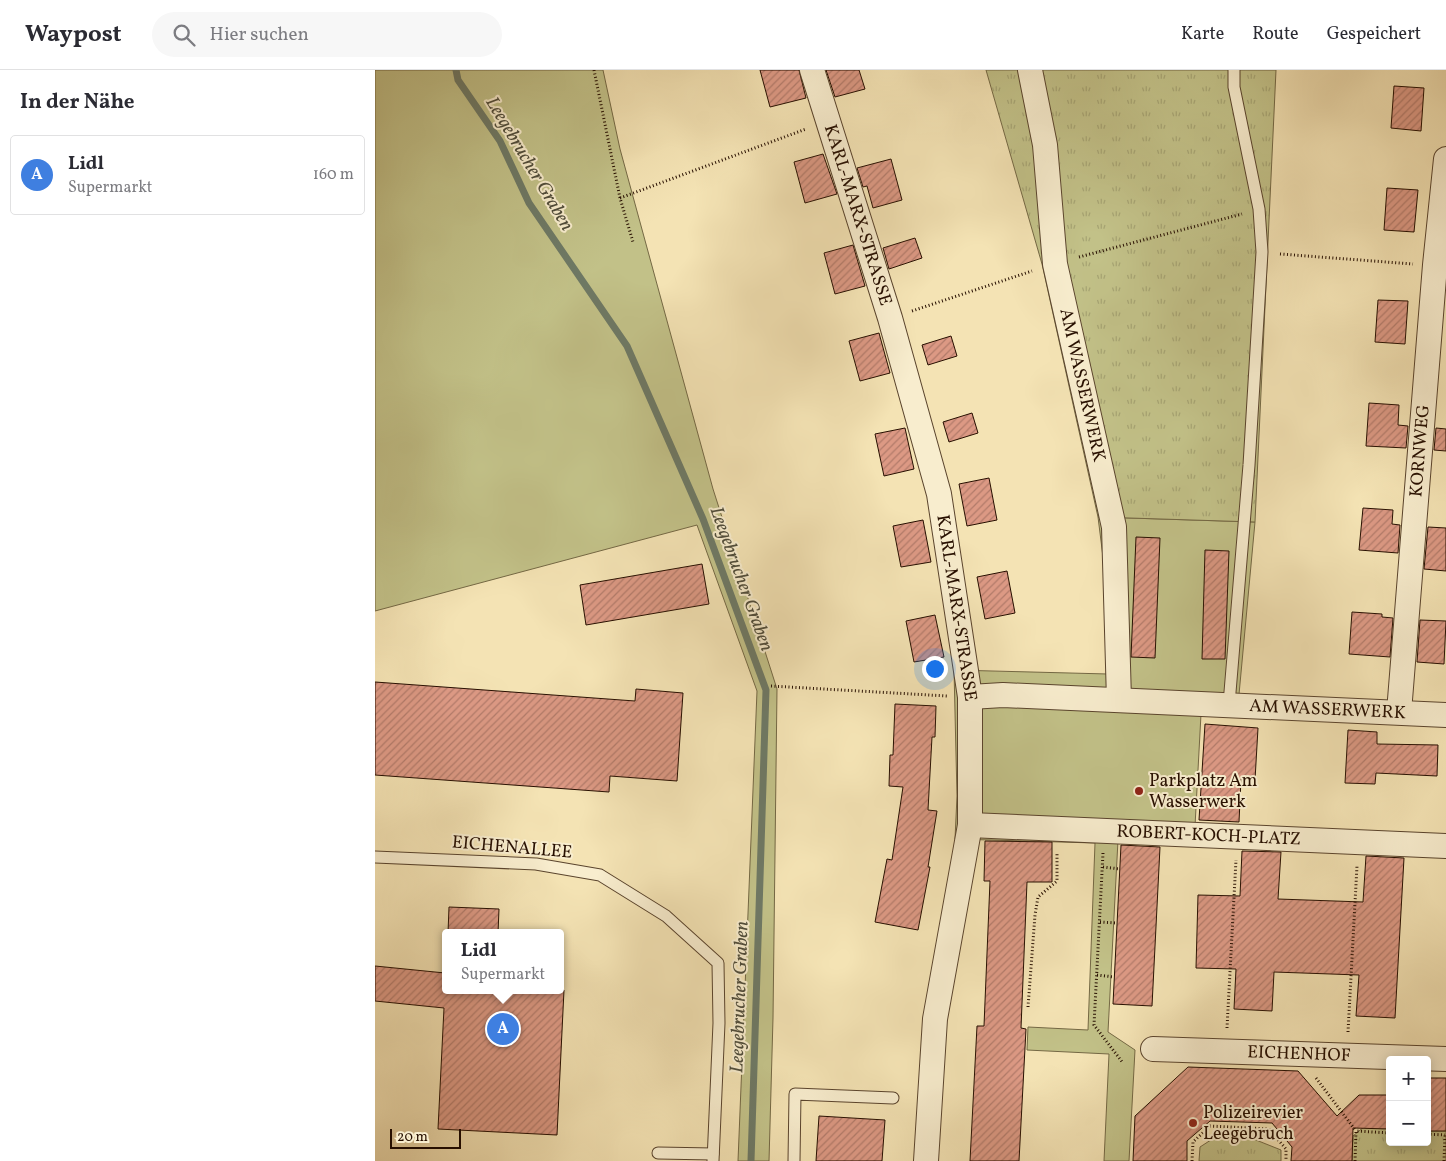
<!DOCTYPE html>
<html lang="de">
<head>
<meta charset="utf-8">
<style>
  :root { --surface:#fff; --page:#f7f7f7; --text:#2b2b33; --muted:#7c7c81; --line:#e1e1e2; --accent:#2563eb }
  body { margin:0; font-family:Vollkorn,serif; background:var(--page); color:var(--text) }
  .controls { position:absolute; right:15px; bottom:15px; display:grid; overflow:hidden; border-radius:5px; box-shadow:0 2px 12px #0003 }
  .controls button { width:45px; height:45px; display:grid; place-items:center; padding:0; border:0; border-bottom:1px solid var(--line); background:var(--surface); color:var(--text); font:25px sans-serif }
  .scale { position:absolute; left:15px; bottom:12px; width:71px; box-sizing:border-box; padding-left:5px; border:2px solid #270f00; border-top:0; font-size:14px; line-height:18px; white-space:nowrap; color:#270f00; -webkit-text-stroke:4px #f8edce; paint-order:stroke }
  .you { position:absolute; left:559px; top:598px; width:18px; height:18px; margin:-12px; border:4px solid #fff; border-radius:50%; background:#1a73e8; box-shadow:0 0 0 8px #1a73e833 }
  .badge { display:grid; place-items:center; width:32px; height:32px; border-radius:50%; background:var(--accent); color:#fff; font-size:16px; font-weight:700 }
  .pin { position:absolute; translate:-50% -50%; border:2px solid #fff; box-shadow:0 1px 5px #0006 }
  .popup { position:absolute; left:67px; top:859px; width:122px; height:65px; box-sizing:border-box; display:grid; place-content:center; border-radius:5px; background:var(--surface); filter:drop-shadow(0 1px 4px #0005); font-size:16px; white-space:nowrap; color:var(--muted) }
  .popup b { font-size:19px; color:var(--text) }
  .popup::after { content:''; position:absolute; left:50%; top:100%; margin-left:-10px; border:10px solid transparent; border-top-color:var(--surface) }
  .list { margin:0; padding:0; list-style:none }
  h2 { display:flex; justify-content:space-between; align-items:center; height:65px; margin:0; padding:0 20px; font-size:21px }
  h2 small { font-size:16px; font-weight:400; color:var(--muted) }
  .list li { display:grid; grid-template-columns:32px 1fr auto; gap:15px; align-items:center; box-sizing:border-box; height:80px; margin:0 10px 10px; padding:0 10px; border:1px solid var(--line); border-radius:5px }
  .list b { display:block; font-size:19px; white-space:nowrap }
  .list p { margin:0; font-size:16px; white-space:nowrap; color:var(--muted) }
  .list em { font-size:16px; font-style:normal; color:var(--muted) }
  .icon { flex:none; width:28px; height:28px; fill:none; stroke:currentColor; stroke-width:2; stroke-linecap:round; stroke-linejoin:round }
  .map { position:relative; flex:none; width:1071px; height:1091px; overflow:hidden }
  header { display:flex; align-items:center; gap:30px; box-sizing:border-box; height:70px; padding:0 25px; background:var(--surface); border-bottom:1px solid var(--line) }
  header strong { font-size:24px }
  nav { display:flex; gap:28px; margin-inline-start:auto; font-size:18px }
  .search { width:350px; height:45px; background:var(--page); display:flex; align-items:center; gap:12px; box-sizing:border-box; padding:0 18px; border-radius:28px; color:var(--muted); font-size:19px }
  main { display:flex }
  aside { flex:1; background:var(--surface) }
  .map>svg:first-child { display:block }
  .green { fill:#c2c188; stroke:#746844 }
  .park { fill:url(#park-tufts); stroke:#746844 }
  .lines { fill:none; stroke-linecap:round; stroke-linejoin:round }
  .stream { stroke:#6e7965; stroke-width:7 }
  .building { fill:url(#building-hatch); stroke:#270f00 }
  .lane-casing { stroke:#5a442d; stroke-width:13 }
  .street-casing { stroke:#5a442d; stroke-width:26 }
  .path { stroke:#270f00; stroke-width:3; stroke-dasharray:1 2.5; stroke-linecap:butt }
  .lane { stroke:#f8edce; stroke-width:11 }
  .street { stroke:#f8edce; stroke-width:24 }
  .poi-dot { fill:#8f2418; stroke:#f8edce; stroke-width:2 }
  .labels { text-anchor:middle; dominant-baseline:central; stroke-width:4; stroke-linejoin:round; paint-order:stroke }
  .street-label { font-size:18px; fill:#270f00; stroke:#f8edce }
  .poi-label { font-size:18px; fill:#270f00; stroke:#f8edce; text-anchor:start }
  .water-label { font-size:19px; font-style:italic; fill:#504d3b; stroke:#f8edce }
</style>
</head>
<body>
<header>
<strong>Waypost</strong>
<div class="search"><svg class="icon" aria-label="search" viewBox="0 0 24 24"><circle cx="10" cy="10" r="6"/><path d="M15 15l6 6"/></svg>Hier suchen</div>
<nav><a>Karte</a><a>Route</a><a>Gespeichert</a></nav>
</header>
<main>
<aside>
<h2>In der Nähe<small></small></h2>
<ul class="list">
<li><span class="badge" style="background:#3f7fe0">A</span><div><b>Lidl</b><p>Supermarkt</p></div><em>160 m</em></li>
</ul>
</aside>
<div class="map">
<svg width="1071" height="1091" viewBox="0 0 1071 1091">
  <defs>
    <pattern id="park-tufts" width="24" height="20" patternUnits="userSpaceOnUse" patternTransform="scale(1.25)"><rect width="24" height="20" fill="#c2c188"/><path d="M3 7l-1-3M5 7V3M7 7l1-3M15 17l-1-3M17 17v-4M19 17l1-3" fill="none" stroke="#a7a574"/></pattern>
    <pattern id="building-hatch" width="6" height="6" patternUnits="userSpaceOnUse" patternTransform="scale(1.25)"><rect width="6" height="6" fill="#dc9984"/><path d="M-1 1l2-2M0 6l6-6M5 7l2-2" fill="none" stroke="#b27b6a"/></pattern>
  </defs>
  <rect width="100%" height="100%" fill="#f4e3b4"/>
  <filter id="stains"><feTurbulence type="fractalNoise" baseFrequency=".004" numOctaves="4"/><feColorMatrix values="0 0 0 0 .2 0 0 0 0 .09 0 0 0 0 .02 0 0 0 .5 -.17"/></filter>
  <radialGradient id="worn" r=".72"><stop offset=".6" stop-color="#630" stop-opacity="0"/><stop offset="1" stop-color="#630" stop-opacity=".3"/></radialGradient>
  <g class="green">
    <path d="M0,0h228l17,79 93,340 64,200 -4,329 -4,143h-31l19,-470 -60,-166 -322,86z"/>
    <path d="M723,447l157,5 -18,194 -36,-2 -7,131 -76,-5 -10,192 27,18 -6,111h-25l5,-107 -82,-4 1,-23 60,3 7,-187 -140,-4 2,-43 -3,-126 154,4 -1,-85z"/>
  </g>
  <g class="park">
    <path d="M611,0h290l-21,452 -157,-5 -56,-253z"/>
    <path d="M996,1051h16v8h3v13h37v-11h19v30h-94l1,-25z"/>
    <path d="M842,1066l34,2 30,12v11h-82l1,-14z"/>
  </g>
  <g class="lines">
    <path class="stream" d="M81,0l2,10 42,61 29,62 98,143 76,173 63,171 -15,471"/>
  </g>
  <g class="building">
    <path d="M385,0h39l7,28 -36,9z"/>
    <path d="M451,0h33l6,19 -30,8z"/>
    <path d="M1019,16l30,2 -3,43 -30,-3z"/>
    <path d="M448,84l14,40 -32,9 -11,-41z"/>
    <path d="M516,89l11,41 -29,8 -6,-22 -4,1 -6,-19z"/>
    <path d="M1012,118l31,2 -4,42 -30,-2z"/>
    <path d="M540,168l7,20 -33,11 -6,-21z"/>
    <path d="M478,175l12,41 -30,8 -11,-41z"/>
    <path d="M1003,230l30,1 -3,43 -30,-2z"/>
    <path d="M504,263l11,40 -30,8 -11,-40z"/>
    <path d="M576,266l6,20 -29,9 -6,-20z"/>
    <path d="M994,333l30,2 -1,20 10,1 -2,22 -40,-2z"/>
    <path d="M597,343l6,20 -29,9 -6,-20z"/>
    <path d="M530,358l9,41 -30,7 -9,-42z"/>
    <path d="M1061,358l10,1v22l-12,-1z"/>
    <path d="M614,408l8,42 -30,6 -8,-42z"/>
    <path d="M988,438l30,2 -1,14 8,1 -2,28 -39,-3z"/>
    <path d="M548,450l8,42 -30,5 -8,-41z"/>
    <path d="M1053,457l18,1v43l-22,-2z"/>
    <path d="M761,467l24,1 -5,120 -24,-1z"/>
    <path d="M830,480l24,1 -4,108h-23z"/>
    <path d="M327,494l7,40 -123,21 -6,-40z"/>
    <path d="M632,501l8,42 -30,6 -8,-42z"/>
    <path d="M977,542l30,2v3l11,1 -3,39 -41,-3z"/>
    <path d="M560,545l9,42 -30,5 -8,-41z"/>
    <path d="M1045,550l26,1 -2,43 -27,-2z"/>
    <path d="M0,612l260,19 1,-12 47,4 -6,88 -67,-5 -1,16 -234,-17z"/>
    <path d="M520,634l41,2 -1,31h-3l-4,73 9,1 -9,56h2l-12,63 -43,-8 12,-63 5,1 11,-73 -14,-1 1,-31h3z"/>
    <path d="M830,654l53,4 -3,52 -14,-1 -2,43 -40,-2z"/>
    <path d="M973,660l29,2v12l61,1 -1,31 -61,-3 -1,11 -30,-1z"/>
    <path d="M610,771l67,1v40h-25l-6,146 5,1 -7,132h-49l7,-135h7l6,-145h-6z"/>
    <path d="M746,775l39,2 -8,159 -39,-2z"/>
    <path d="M867,781l39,1 -3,47 85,3 3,-46 38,2 -9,160 -39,-2 3,-41 -85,-3 -2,39 -38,-2 2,-40 -40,-1 2,-73 42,1z"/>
    <path d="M74,837l50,2 -1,24h-50z"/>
    <path d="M0,896l70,7v17h119l-7,145 -119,-6 6,-121 -69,-7z"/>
    <path d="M813,997l110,4 39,45 22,-21h31v34l-37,-1 -1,33h-61l1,-14 -20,-24 -62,-2 -23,20v20h-54l2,-45z"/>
    <rect x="1052" y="1008" width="19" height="53"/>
    <path d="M444,1046l66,4 -3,41h-66z"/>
  </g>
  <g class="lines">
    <defs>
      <g id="lane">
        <path d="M854,634l20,-239 13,-213 -3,-43 -25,-122v-17"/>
        <path d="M0,787l161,7 64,11 66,41 52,47 1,60 -6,138"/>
        <path d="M283,1083l55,1"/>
        <path d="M419,1091l1,-67 98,4"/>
      </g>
      <g id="street">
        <path id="s1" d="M437,0l78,248 49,176 31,203v128l-35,194 -9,142"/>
        <path id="s2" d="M655,0l15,75 10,119 59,263 5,173"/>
        <path id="s3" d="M595,627l33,-2 443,20"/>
        <path id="s4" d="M1024,642l36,-447 11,-106"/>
        <path id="s5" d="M595,755l476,21"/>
        <path id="s6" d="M778,979l293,10"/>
      </g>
    </defs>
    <use href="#lane" class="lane-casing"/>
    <use href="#street" class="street-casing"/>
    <g class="path">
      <path d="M219,0l26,128 13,44"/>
      <path d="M245,128l186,-69"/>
      <path d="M905,184l133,10"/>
      <path d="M704,187l163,-43"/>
      <path d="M537,241l120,-40"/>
      <path d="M396,616l176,10"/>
      <path d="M728,783l-9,172 29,38"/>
      <path d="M728,797l17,2"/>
      <path d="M725,852l17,1"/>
      <path d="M722,905l17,2"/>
      <path d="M653,937l7,-92 3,-18 19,-16v-29"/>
      <path d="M852,958l9,-168"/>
      <path d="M973,962l9,-166"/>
      <path d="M941,1008l40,53"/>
      <path d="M1052,1064l18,1"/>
      <path d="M817,1091l1,-19 17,-16 59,3 17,20v12"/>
      <path d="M980,1091l1,-30 34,2"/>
      <path d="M1069,1091l1,-26"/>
    </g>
    <use href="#lane" class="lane"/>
    <use href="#street" class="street"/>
  </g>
  <g class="poi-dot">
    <circle cx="764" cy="721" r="5"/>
    <circle cx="818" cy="1053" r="5"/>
  </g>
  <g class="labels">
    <g class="street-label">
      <text stroke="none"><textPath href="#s1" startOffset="152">KARL-MARX-STRASSE</textPath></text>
      <text stroke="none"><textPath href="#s2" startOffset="320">AM WASSERWERK</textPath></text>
      <text stroke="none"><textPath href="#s4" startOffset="262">KORNWEG</textPath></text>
      <text stroke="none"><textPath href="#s1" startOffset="558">KARL-MARX-STRASSE</textPath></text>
      <text stroke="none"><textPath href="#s3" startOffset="358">AM WASSERWERK</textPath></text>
      <text stroke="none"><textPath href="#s5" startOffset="239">ROBERT-KOCH-PLATZ</textPath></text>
      <text transform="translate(137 778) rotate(5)">EICHENALLEE</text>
      <text stroke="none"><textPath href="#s6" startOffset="146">EICHENHOF</textPath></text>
    </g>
    <g class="poi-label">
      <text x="774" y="711">Parkplatz Am<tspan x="774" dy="21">Wasserwerk</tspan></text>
      <text x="828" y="1043">Polizeirevier<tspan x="828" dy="21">Leegebruch</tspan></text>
    </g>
    <g class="water-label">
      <text transform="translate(154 94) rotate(59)">Leegebrucher Graben</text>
      <text transform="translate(366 509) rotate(70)">Leegebrucher Graben</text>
      <text transform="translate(365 927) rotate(-88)">Leegebrucher Graben</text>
    </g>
  </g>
  <rect width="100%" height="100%" filter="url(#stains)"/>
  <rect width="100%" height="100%" fill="url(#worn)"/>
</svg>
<div class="controls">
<button>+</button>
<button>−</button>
</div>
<div class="scale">20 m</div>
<div class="you"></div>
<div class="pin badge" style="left:128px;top:959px;background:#3f7fe0">A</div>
<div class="popup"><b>Lidl</b>Supermarkt</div>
</div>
</main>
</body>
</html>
